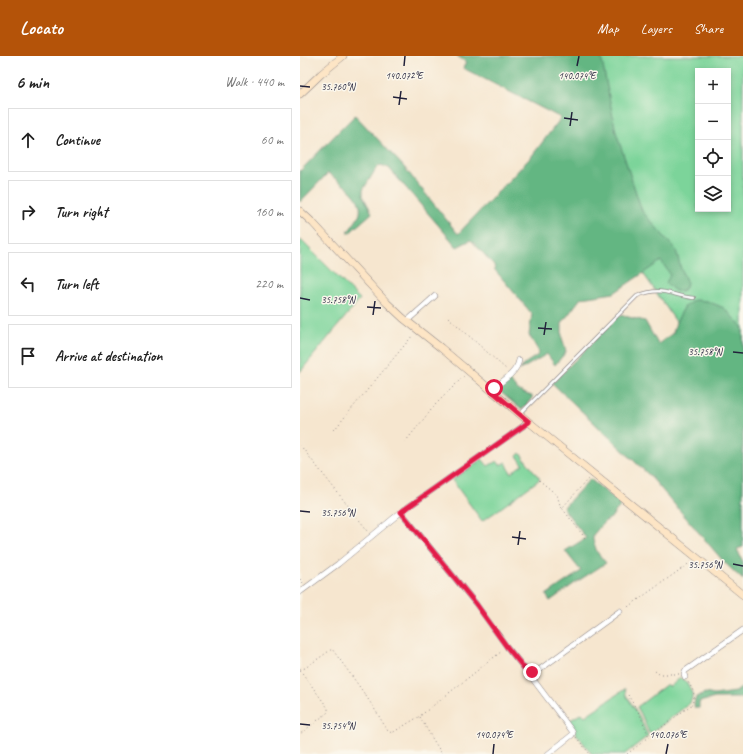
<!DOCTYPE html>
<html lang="en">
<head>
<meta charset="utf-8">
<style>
  :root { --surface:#fff; --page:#f2f2f2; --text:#222; --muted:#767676; --line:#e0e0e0; --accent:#b45309 }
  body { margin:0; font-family:Caveat,sans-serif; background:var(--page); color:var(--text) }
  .controls { position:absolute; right:12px; top:12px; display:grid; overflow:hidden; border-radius:0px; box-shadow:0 2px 6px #0003 }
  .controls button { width:36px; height:36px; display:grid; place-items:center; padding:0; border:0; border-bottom:1px solid var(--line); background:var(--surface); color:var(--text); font:20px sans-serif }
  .stop { position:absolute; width:12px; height:12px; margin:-9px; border:3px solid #e11d48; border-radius:50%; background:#fff }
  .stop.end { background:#e11d48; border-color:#fff; box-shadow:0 1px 4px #0008 }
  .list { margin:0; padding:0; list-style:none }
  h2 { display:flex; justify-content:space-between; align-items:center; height:52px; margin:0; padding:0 16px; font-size:17px }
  h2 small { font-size:13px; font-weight:400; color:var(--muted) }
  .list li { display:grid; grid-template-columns:26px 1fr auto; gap:12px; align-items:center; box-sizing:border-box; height:64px; margin:0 8px 8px; padding:0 8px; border:1px solid var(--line); border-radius:0px }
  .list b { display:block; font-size:15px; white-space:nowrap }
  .list em { font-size:13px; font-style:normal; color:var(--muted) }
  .icon { flex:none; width:22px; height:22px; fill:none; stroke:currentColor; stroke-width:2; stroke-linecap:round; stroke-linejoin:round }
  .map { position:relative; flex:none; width:443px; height:698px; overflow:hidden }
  header { display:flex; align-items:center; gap:24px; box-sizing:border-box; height:56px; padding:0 20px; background:var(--accent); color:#fff }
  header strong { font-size:19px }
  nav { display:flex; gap:22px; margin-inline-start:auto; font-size:14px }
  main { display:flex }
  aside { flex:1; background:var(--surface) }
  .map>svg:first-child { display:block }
  .green { fill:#7bd49a; stroke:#4e7b6a; fill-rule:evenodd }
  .forest { fill:#64b682; stroke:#436c5e }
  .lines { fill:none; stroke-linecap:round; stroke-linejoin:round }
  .lane-casing { stroke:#8c8485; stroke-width:4 }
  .street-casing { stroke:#8c8485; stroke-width:6 }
  .secondary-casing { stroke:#8c8485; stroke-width:8 }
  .path { stroke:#8c8485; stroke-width:1; stroke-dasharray:1 3; stroke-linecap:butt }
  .lane { stroke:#fff; stroke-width:2.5 }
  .street { stroke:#fff; stroke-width:5 }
  .secondary { stroke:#fde5c5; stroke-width:7 }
  .route { stroke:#e11d48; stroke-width:5 }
  .ticks { fill:none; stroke:#22223b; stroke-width:1.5 }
  .ticks-label { font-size:10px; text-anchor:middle; fill:#22223b; stroke:#fbf7ec; stroke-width:3; stroke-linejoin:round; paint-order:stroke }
</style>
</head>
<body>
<header>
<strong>Locato</strong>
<nav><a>Map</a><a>Layers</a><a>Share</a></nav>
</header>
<main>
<aside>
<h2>6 min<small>Walk · 440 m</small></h2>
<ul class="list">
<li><svg class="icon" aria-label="ahead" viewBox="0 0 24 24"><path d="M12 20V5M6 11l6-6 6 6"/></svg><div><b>Continue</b></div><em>60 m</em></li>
<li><svg class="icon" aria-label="right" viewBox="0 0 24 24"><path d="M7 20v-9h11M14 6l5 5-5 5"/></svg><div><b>Turn right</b></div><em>160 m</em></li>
<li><svg class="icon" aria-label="left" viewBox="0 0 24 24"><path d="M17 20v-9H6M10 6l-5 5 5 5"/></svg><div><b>Turn left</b></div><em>220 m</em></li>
<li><svg class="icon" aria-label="arrive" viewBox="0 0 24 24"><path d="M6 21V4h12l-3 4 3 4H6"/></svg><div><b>Arrive at destination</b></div></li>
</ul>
</aside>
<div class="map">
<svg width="443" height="698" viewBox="0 0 443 698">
  <rect width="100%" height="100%" fill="#fbf7ec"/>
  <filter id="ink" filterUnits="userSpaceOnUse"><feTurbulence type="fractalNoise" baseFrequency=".025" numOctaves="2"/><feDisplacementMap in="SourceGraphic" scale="8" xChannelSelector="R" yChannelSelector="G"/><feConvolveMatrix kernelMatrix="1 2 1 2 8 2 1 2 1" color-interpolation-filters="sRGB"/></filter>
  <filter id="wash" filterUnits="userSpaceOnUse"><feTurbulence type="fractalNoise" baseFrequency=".012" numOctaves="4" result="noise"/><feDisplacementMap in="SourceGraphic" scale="16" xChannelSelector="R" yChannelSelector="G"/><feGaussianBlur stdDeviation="0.9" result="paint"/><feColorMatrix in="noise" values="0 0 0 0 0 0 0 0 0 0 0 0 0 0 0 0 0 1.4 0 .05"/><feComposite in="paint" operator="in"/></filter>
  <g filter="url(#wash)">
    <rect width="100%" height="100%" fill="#f6e6cf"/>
    <g class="green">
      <path d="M263,0h180v335l-48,-41 -83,-123zM398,15h30v138h-30z"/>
      <path d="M0,183l60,60 -60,73z"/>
      <path d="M220,397l20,26 -46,34 -12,8 -30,-41 30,-21 6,7 9,-5 3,4 6,-3 5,11 12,-9 -6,-8z"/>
      <path d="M381,621c7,8 15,15 9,26l-37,29 -4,1 -8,-19 -4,-7 30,-23 3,3z"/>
      <path d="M325,633l1,6 13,21 9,20 -23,18h-33l-25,-32 15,-9 3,3z"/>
    </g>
    <g class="forest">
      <path d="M157,0h144l15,76 26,79 34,39 5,19 6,14 -2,6 -5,2h-5l-9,-8 4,-9 -9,-13 -47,32 -33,5 -19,25v15l3,9 1,5 -11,13 -8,-11 -27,16 4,-6 14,-9 1,-3 -10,-17 3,-21 -37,-44 -1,-5 -23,-25 -14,7 -68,-79 -8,-3 -4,2 -14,23v6l9,17 -24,21v-2c3,-5 11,-14 12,-19 3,-18 -20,-30 -32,-40l-28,29v-31l55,-56 49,52 54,67 73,-77 30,-39 -98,-50 3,-6z"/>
      <path d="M394,244l13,1 17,7 19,20v219l-6,2 6,13v18l-19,-18 -74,-86 -98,-93 68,-68 25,6 13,23 15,-11 3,-11 9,-16z"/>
      <path d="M208,323c4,3 5,7 9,10 5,4 9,5 15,7v2l-10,12 -24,-20v-2z"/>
      <path d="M290,423l31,25 -2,4 -4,4 -4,6 -7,4 -11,13v5l4,12 9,11 -28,18 -28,20 -4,-6 35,-24 -16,-20 21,-13 -23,-30z"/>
      <path d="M443,631v11h-28l-16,4v6h-4c-2,-4 0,-7 1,-11l9,-4 9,2 21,-3z"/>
    </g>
  </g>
  <g filter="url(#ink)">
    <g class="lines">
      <defs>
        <path id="lane" d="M221,357l116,-117c26,-11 33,0 57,2"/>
        <g id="street">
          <path d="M107,265l28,-25"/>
          <path d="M191,334c10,-8 26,-17 28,-30"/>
          <path d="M101,456l75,92 31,43 22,27 43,57 1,2 -1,2 -24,19"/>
          <path d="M0,536l38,-28 63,-52 128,-90"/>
          <path d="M229,618l10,-4 81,-59"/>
          <path d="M385,621l-1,-3 1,-3 58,-41"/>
        </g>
        <g id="secondary">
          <path d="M0,38l21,-20 22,-18"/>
          <path d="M0,155l13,12 74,80 16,15 38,30 88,74 214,173"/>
        </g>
      </defs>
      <use href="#lane" class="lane-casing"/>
      <use href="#street" class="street-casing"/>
      <use href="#secondary" class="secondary-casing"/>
      <g class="path">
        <path d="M148,261l59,53"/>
        <path d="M34,374l79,-95"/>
        <path d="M105,386l31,-38 28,-28"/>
        <path d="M0,389l68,86"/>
        <path d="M239,424l18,15 4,13"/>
        <path d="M285,482l-23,-30 26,-29"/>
        <path d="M0,523l3,4"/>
        <path d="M325,553l66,-47"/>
        <path d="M0,613h2l3,-1 27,-19c19,26 39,52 55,81l3,2 2,1 28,-17 82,-65"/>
        <path d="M0,614l28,38v4l-1,1 -27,21"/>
        <path d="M355,615l4,3h20"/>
        <path d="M328,639l12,20 9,22"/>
        <path d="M120,661l12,21 10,16"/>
        <path d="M276,681l14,17"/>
        <path d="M327,698l64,-49c6,-9 2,-15 -3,-23"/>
      </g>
      <use href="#lane" class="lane"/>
      <use href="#street" class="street"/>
      <use href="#secondary" class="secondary"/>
    </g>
  </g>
  <g class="lines" filter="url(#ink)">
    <path class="route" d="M194,332l-3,2 38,32 -128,90 75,92 31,43 22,27 3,-2"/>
  </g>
  <path class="ticks" d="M104,10l1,-10M277,10l2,-10M0,30l10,1M93,41l14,2M99,49l2,-14M264,62l14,2M270,70l2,-14M0,242l10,2M67,251l14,1M73,259l2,-14M238,272l14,1M244,279l2,-13M433,296l10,1M0,455l10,1M212,481l14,2M218,489l2,-14M433,508l10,2M0,668l10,1M193,698l1,-10M366,698l2,-10"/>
  <g class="ticks-label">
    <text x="104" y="23">140.072°E</text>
    <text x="277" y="23">140.074°E</text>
    <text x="38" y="34">35.760°N</text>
    <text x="38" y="247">35.758°N</text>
    <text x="405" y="299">35.758°N</text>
    <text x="38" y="460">35.756°N</text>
    <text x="405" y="512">35.756°N</text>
    <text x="38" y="673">35.754°N</text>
    <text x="194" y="682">140.074°E</text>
    <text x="368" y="682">140.076°E</text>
  </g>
</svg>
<div class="controls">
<button>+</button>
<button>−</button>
<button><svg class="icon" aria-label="locate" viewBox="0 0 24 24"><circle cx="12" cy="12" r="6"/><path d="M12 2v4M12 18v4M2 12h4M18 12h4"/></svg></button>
<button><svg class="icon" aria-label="layers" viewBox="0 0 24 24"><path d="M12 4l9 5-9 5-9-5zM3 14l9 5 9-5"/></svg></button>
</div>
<div class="stop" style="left:194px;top:332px"></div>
<div class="stop end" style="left:232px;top:616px"></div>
</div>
</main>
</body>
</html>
